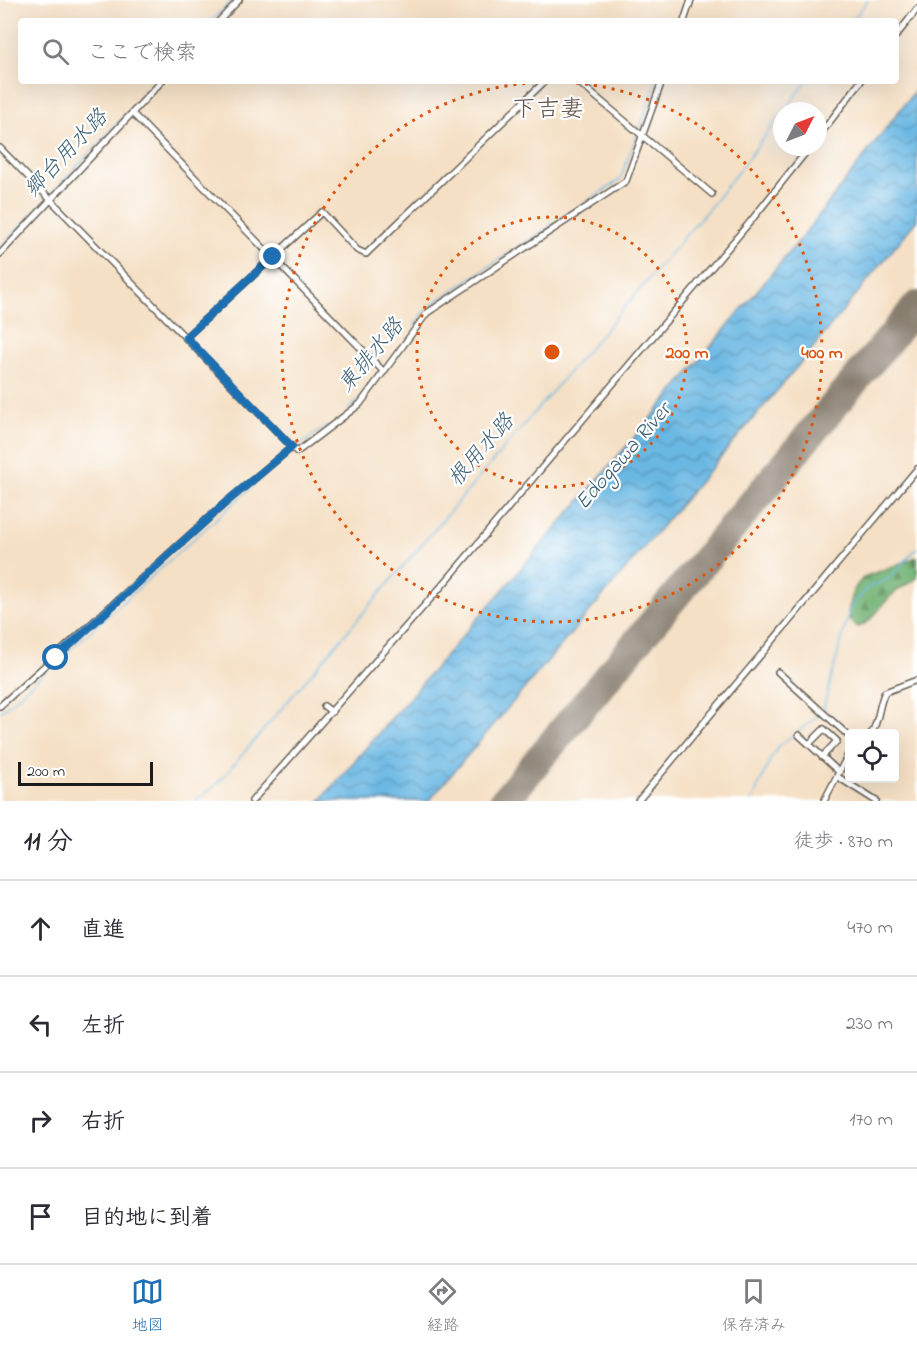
<!DOCTYPE html>
<html lang="ja">
<head>
<meta charset="utf-8">
<style>
  :root { --surface:#fff; --page:#f2f2f3; --text:#2b2b33; --muted:#7c7c81; --line:#e1e1e2; --accent:#1f6fb2 }
  body { margin:0; font-family:"Indie Flower","Klee One",sans-serif; background:var(--page); color:var(--text) }
  .controls { position:absolute; right:18px; bottom:18px; display:grid; overflow:hidden; border-radius:6px; box-shadow:0 6px 24px #0002 }
  .controls button { width:54px; height:54px; display:grid; place-items:center; padding:0; border:0; border-bottom:2px solid var(--line); background:var(--surface); color:var(--text); font:30px sans-serif }
  .compass { position:absolute; left:773px; top:102px; width:54px; height:54px; border-radius:50%; background:var(--surface); box-shadow:0 6px 24px #0002; rotate:48deg }
  .scale { position:absolute; left:18px; bottom:15px; width:135px; box-sizing:border-box; padding-left:6px; border:3px solid #1c1c1c; border-top:0; font-size:16px; line-height:21px; white-space:nowrap; color:#1c1c1c; -webkit-text-stroke:4px #fff; paint-order:stroke }
  .stop { position:absolute; width:18px; height:18px; margin:-14px; border:4px solid #1f6fb2; border-radius:50%; background:#fff }
  .stop.end { background:#1f6fb2; border-color:#fff; box-shadow:0 2px 6px #0008 }
  .list { margin:0; padding:0; list-style:none }
  h2 { display:flex; justify-content:space-between; align-items:center; height:78px; margin:0; padding:0 24px; font-size:26px }
  h2 small { font-size:20px; font-weight:400; color:var(--muted) }
  .list li { display:grid; grid-template-columns:39px 1fr auto; gap:18px; align-items:center; box-sizing:border-box; height:96px; padding:0 24px; border-top:2px solid var(--line) }
  .list b { display:block; font-size:22px; white-space:nowrap }
  .list em { font-size:20px; font-style:normal; color:var(--muted) }
  .icon { flex:none; width:33px; height:33px; fill:none; stroke:currentColor; stroke-width:2; stroke-linecap:round; stroke-linejoin:round }
  .map { position:relative; flex:none; width:917px; height:801px; overflow:hidden }
  .search { position:absolute; background:var(--surface); box-shadow:0 6px 24px #0002; left:18px; right:18px; top:18px; height:66px; display:flex; align-items:center; gap:15px; box-sizing:border-box; padding:0 21px; border-radius:6px; color:var(--muted); font-size:22px }
  .sheet { height:462px; background:var(--surface) }
  nav { display:flex; justify-content:space-around; align-items:center; box-sizing:border-box; height:84px; border-top:2px solid var(--line); background:var(--surface); font-size:16px; color:var(--muted) }
  nav a { display:grid; justify-items:center; gap:3px }
  nav .on { color:var(--accent) }
  .map>svg:first-child { display:block }
  .forest { fill:url(#forest-firs); stroke:#476748; stroke-width:1.5 }
  .water { fill:url(#water-waves); stroke:#426a80; stroke-width:1.5 }
  .lines { fill:none; stroke-linecap:round; stroke-linejoin:round }
  .stream { stroke:#69b7e3; stroke-width:1.5 }
  .runway { stroke:#887e70; stroke-width:30 }
  .minor-casing { stroke:#686157; stroke-width:8 }
  .minor { stroke:#fff; stroke-width:5 }
  .route { stroke:#1f6fb2; stroke-width:8 }
  .ring { fill:none; stroke:#de560d; stroke-width:3; stroke-dasharray:3 6 }
  .labels { text-anchor:middle; dominant-baseline:central; stroke-width:4.5; stroke-linejoin:round; paint-order:stroke }
  .water-label { font-size:22px; font-style:italic; fill:#3f6276; stroke:#fff }
  .quarter-label { font-size:24px; fill:#625148; stroke:#fff }
  .centre { fill:#de560d; stroke:#fff; stroke-width:3 }
  .ring-label { font-size:18px; text-anchor:middle; font-weight:bold; fill:#de560d; stroke:#fff; stroke-width:4.5; stroke-linejoin:round; paint-order:stroke }
</style>
</head>
<body>
<div class="map">
<svg width="917" height="801" viewBox="0 0 917 801">
  <defs>
    <pattern id="forest-firs" width="22" height="20" patternUnits="userSpaceOnUse" patternTransform="scale(1.5)"><rect width="22" height="20" fill="#72b274"/><path d="M5 1l3.5 6h-7zM16 11l3.5 6h-7z" fill="#5d905e"/></pattern>
    <pattern id="water-waves" width="16" height="10" patternUnits="userSpaceOnUse" patternTransform="scale(1.5)"><rect width="16" height="10" fill="#69b7e3"/><path d="M0 5q4-4 8 0t8 0" fill="none" stroke="#5694b7"/></pattern>
  </defs>
  <rect width="100%" height="100%" fill="#fff"/>
  <filter id="ink" filterUnits="userSpaceOnUse"><feTurbulence type="fractalNoise" baseFrequency=".0167" numOctaves="2"/><feDisplacementMap in="SourceGraphic" scale="12" xChannelSelector="R" yChannelSelector="G"/><feConvolveMatrix kernelMatrix="1 2 1 2 8 2 1 2 1" color-interpolation-filters="sRGB"/></filter>
  <filter id="wash" filterUnits="userSpaceOnUse"><feTurbulence type="fractalNoise" baseFrequency=".008" numOctaves="4" result="noise"/><feDisplacementMap in="SourceGraphic" scale="24" xChannelSelector="R" yChannelSelector="G"/><feGaussianBlur stdDeviation="1.35" result="paint"/><feColorMatrix in="noise" values="0 0 0 0 0 0 0 0 0 0 0 0 0 0 0 0 0 1.4 0 .05"/><feComposite in="paint" operator="in"/></filter>
  <g filter="url(#wash)">
    <rect width="100%" height="100%" fill="#f5e0c5"/>
    <path class="forest" d="M917,557v21c-8,5 -17,10 -24,16 -12,10 -20,28 -35,33l-8,-6 -2,-8 5,-23 11,-13z"/>
    <path class="water" d="M917,88v132l-114,140 -374,441h-109l326,-377 156,-187z"/>
    <g class="lines">
      <g class="stream">
        <path d="M212,21l20,-21"/>
        <path d="M679,21l8,-21"/>
        <path d="M852,21l16,-21"/>
        <path d="M784,111l23,-30"/>
        <path d="M639,131l18,-50"/>
        <path d="M0,248l157,-167"/>
        <path d="M414,326l11,-15 12,-10 183,-121 17,-45"/>
        <path d="M348,410l9,-8 24,-32"/>
        <path d="M297,447l30,-21"/>
        <path d="M823,710l27,-102 18,-21 14,-5 9,-6 26,-28"/>
        <path d="M0,712l293,-262"/>
        <path d="M196,801l22,-18 498,-583 66,-86"/>
        <path d="M752,801l18,-41 10,-15 41,-31"/>
      </g>
      <path class="runway" d="M504,801l413,-495"/>
    </g>
  </g>
  <g filter="url(#ink)">
    <g class="lines">
      <defs>
        <g id="minor">
          <path d="M219,21l20,-21"/>
          <path d="M684,21l7,-21"/>
          <path d="M896,36l21,-27"/>
          <path d="M577,81l135,113"/>
          <path d="M132,113l252,259"/>
          <path d="M818,137l43,-56"/>
          <path d="M0,148l297,304 63,-48 67,-91 199,-132 36,-100"/>
          <path d="M0,254l162,-173"/>
          <path d="M186,337l136,-125 35,38 9,4 179,-173"/>
          <path d="M778,672l72,65"/>
          <path d="M0,706l224,-202 68,-57"/>
          <path d="M324,706l8,6"/>
          <path d="M871,734c9,-14 7,-29 14,-42l32,-12"/>
          <path d="M799,735l40,37"/>
          <path d="M809,744l15,-15 13,12 -15,16"/>
          <path d="M838,777l38,24"/>
          <path d="M252,801l195,-221 303,-358 60,-75"/>
          <path d="M638,801l279,-332"/>
          <path d="M824,801l26,-50"/>
        </g>
      </defs>
      <use href="#minor" class="minor-casing"/>
      <use href="#minor" class="minor"/>
    </g>
  </g>
  <g class="lines" filter="url(#ink)">
    <path class="route" d="M56,658l168,-154 68,-57 -106,-110 87,-80"/>
  </g>
  <g class="ring">
    <circle cx="552" cy="352" r="135"/>
    <circle cx="552" cy="352" r="270"/>
  </g>
  <g class="labels">
    <g class="water-label">
      <text transform="translate(67 154) rotate(-47)">郷台用水路</text>
      <text transform="translate(372 356) rotate(-50)">東排水路</text>
      <text transform="translate(482 451) rotate(-49)">根用水路</text>
      <text transform="translate(624 457) rotate(-49)">Edogawa River</text>
    </g>
    <g class="quarter-label">
      <text x="548" y="110">下吉妻</text>
    </g>
  </g>
  <circle cx="552" cy="352" r="9" class="centre"/>
  <g class="ring-label">
    <text x="687" y="358">200 m</text>
    <text x="822" y="358">400 m</text>
  </g>
</svg>
<div class="controls">
<button><svg class="icon" aria-label="locate" viewBox="0 0 24 24"><circle cx="12" cy="12" r="6"/><path d="M12 2v4M12 18v4M2 12h4M18 12h4"/></svg></button>
</div>
<svg class="compass" viewBox="-18 -18 36 36"><path d="M0-13l5 13h-10z" fill="#e53935"/><path d="M0 13l5-13h-10z" fill="#7c7c81"/></svg>
<div class="scale">200 m</div>
<div class="stop" style="left:56px;top:658px"></div>
<div class="stop end" style="left:273px;top:257px"></div>
<div class="search"><svg class="icon" aria-label="search" viewBox="0 0 24 24"><circle cx="10" cy="10" r="6"/><path d="M15 15l6 6"/></svg>ここで検索</div>
</div>
<section class="sheet">
<h2>11 分<small>徒歩 · 870 m</small></h2>
<ul class="list">
<li><svg class="icon" aria-label="ahead" viewBox="0 0 24 24"><path d="M12 20V5M6 11l6-6 6 6"/></svg><div><b>直進</b></div><em>470 m</em></li>
<li><svg class="icon" aria-label="left" viewBox="0 0 24 24"><path d="M17 20v-9H6M10 6l-5 5 5 5"/></svg><div><b>左折</b></div><em>230 m</em></li>
<li><svg class="icon" aria-label="right" viewBox="0 0 24 24"><path d="M7 20v-9h11M14 6l5 5-5 5"/></svg><div><b>右折</b></div><em>170 m</em></li>
<li><svg class="icon" aria-label="arrive" viewBox="0 0 24 24"><path d="M6 21V4h12l-3 4 3 4H6"/></svg><div><b>目的地に到着</b></div></li>
</ul>
</section>
<nav>
<a class="on"><svg class="icon" aria-label="map" viewBox="0 0 24 24"><path d="M3 6l6-2 6 2 6-2v14l-6 2-6-2-6 2zM9 4v14M15 6v14"/></svg>地図</a>
<a><svg class="icon" aria-label="directions" viewBox="0 0 24 24"><path d="M12 3l9 9-9 9-9-9zM9 14v-3h6M13 9l2 2-2 2"/></svg>経路</a>
<a><svg class="icon" aria-label="saved" viewBox="0 0 24 24"><path d="M7 4h10v16l-5-4-5 4z"/></svg>保存済み</a>
</nav>
</body>
</html>
